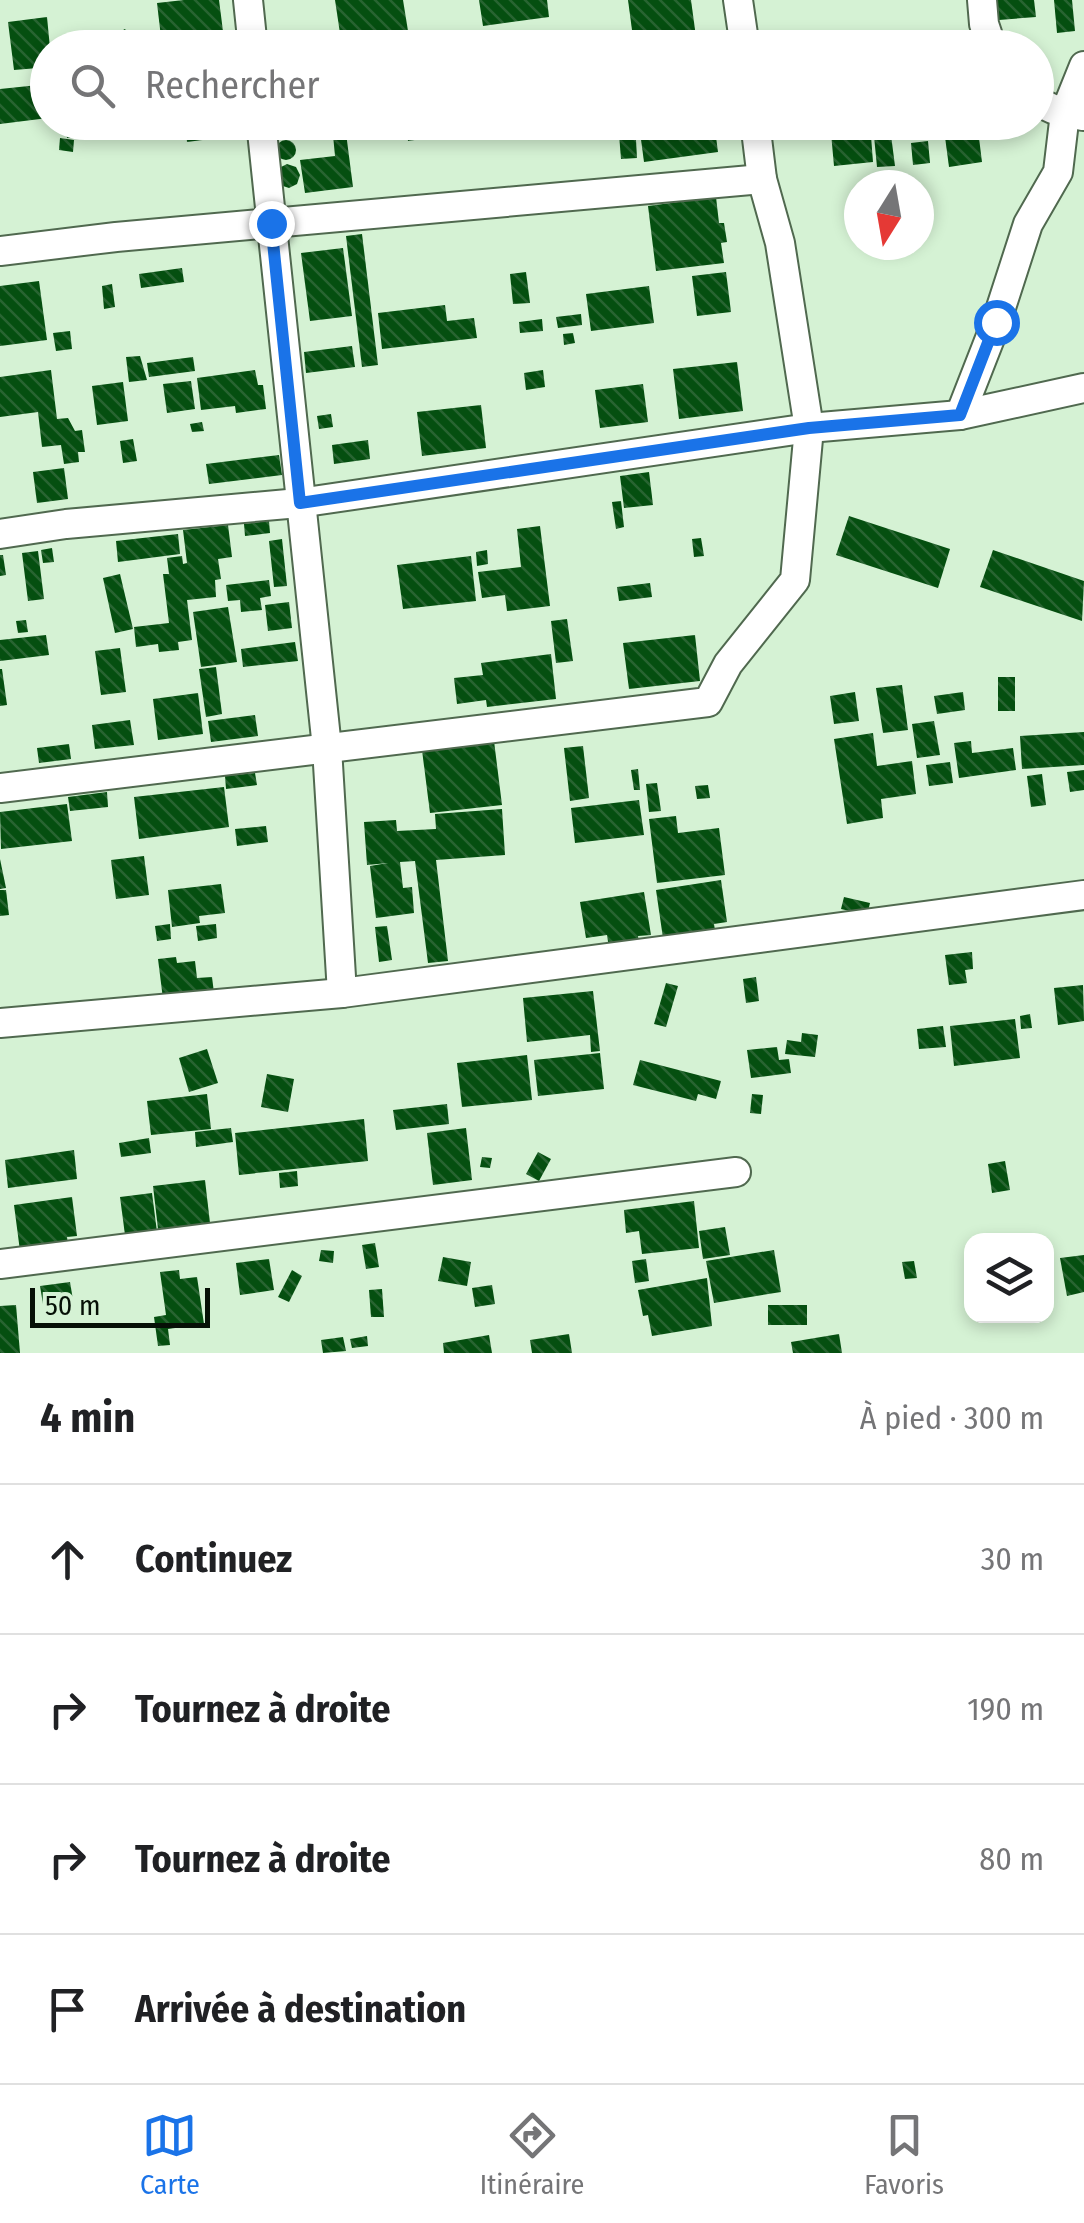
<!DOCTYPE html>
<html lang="fr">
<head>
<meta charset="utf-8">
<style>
  :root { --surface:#fff; --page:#f2f2f2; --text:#202124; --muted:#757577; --line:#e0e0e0; --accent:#1a73e8 }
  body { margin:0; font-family:"Fira Sans Condensed",sans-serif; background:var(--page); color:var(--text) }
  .controls { position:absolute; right:30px; bottom:30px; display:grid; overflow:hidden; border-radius:20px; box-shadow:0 5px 15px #0003 }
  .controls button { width:90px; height:90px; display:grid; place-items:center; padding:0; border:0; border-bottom:2px solid var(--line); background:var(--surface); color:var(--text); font:50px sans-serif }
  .compass { position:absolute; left:844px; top:170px; width:90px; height:90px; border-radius:50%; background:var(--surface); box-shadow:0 5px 15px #0003; rotate:191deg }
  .scale { position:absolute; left:30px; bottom:25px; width:180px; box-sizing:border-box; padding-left:10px; border:5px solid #061006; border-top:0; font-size:28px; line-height:35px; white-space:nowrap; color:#061006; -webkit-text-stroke:8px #d5f2d4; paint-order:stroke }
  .stop { position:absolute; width:30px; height:30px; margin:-22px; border:8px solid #1a73e8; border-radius:50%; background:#fff }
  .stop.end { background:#1a73e8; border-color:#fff; box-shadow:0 2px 10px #0008 }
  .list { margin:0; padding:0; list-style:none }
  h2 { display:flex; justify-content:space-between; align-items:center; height:130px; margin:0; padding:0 40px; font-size:42px }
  h2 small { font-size:32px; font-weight:400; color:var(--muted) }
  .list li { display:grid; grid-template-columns:65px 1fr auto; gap:30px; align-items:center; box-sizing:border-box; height:150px; padding:0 40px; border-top:2px solid var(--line) }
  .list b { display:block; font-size:38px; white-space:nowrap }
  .list em { font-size:32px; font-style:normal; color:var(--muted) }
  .icon { flex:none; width:55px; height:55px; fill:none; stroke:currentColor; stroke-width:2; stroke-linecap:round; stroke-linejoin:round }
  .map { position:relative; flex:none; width:1084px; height:1353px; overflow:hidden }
  .search { position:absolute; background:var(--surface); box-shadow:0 5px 15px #0003; left:30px; right:30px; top:30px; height:110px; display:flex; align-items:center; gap:25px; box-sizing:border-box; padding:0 35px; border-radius:55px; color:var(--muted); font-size:38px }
  .sheet { height:730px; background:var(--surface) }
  nav { display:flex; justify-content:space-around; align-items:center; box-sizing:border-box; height:140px; border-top:2px solid var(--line); background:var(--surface); font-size:28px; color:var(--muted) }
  nav a { display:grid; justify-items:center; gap:5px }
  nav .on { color:var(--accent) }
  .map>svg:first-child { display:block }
  .building { fill:url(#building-back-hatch) }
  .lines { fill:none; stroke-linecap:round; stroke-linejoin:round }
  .street-casing { stroke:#50694f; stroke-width:32 }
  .street { stroke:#fff; stroke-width:28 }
  .route { stroke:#1a73e8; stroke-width:12 }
</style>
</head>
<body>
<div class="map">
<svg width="1084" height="1353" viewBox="0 0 1084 1353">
  <defs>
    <pattern id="building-back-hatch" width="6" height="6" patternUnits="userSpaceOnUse" patternTransform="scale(2.5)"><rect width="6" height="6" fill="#054f10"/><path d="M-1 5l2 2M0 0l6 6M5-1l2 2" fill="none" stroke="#286431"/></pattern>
  </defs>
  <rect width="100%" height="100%" fill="#d5f2d4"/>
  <g class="building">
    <path d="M184,0h35l5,39 -62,7 -5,-43z"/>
    <path d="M335,0h68l5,31 -67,9z"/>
    <path d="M479,0h68l2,17 -66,9z"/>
    <path d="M628,0h63l5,37 -62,8z"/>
    <path d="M997,0h37l2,17 -37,3z"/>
    <path d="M1054,0h18l3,31 -18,2z"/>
    <path d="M47,17l3,31h-2v29l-9,1 -1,-10 -24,2 -6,-48z"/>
    <path d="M124,29l25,11 -4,8 -27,-3z"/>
    <path d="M48,84v34l-48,6v-35z"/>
    <path d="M65,122h66l1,9 -65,7z"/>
    <path d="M185,122h36l1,8h-5l1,8 -31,4z"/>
    <path d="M227,122h12l1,12 -11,1z"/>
    <path d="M276,122h67v4l-65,9z"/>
    <path d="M406,122h12l3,17 -13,2z"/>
    <path d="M618,122h17l2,36 -16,1z"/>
    <path d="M714,122l4,30 -74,10 -4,-30z"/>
    <path d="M830,122h86l1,10 -26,3 4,31 -18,1 -3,-31h-3l2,26 -39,4z"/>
    <path d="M943,122h34l5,40 -33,5z"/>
    <path d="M346,133l7,54 -48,6 -5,-33 35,-4 -2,-21z"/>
    <path d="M60,138l14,2 -1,12 -14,-2z"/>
    <circle cx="286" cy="150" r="10"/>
    <path d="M928,141l2,22 -17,2 -2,-22z"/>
    <path d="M287,164l9,3 4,8 -3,9 -8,4 -9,-3 -1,-17z"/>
    <path d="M716,197l3,26h5l3,19 -6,1 3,20 -68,8 -8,-65z"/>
    <path d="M362,234l16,131 -16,2 -16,-131z"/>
    <path d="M343,248l9,68 -42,5 -9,-68z"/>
    <path d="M182,268l2,14 -43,6 -2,-14z"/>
    <path d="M526,272l4,31 -17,1 -3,-30z"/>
    <path d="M726,272l5,40 -34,4 -5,-40z"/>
    <path d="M39,281l8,59 -47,6v-60z"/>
    <path d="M112,284l3,23 -11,2 -2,-23z"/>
    <path d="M649,286l5,37 -63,8 -5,-37z"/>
    <path d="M445,305l2,16 27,-3 3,20 -95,11 -4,-36z"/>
    <path d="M581,314l1,11 -24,3 -2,-11z"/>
    <path d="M542,319l1,12 -23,2 -1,-11z"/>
    <path d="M70,331l2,18 -16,2 -3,-18z"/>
    <path d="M573,333l2,10 -11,2 -1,-11z"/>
    <path d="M352,346l3,21 -49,6 -2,-21z"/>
    <path d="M140,356l7,24 -18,2 -3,-25z"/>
    <path d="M193,357l2,14 -46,6 -2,-14z"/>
    <path d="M737,362l6,49 -64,8 -6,-50z"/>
    <path d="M51,370l6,49 11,-1 7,13 7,-1 3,22h-7l1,10 -15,2 -3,-19 -19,2 -4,-35 -38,5v-40z"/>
    <path d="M255,370l3,15h5l3,24 -30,4 -1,-7 -34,4 -4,-32z"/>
    <path d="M543,370l2,17 -19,3 -2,-17z"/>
    <path d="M191,381l4,28 -28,4 -4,-29z"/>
    <path d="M123,382l5,39 -31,4 -5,-39z"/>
    <path d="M643,384l5,38 -48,6 -5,-38z"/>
    <path d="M481,405l5,43 -64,8 -5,-44z"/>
    <path d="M331,414l2,13 -14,2 -2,-13z"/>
    <path d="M202,422l2,9 -12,1 -2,-8z"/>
    <path d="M133,439l4,22 -14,2 -3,-22z"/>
    <path d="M368,440l2,19 -36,5 -2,-19z"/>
    <path d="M279,455l3,20 -73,9 -3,-20z"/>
    <path d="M64,468l4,31 -31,4 -4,-31z"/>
    <path d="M649,472l4,33 -29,3 -4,-32z"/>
    <path d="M621,501l3,26 -8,2 -4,-27z"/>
    <path d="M849,516l101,33 -12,39 -102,-33z"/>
    <path d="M269,521l1,12 -25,3 -1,-12z"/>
    <path d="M228,525l4,32 -14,2 3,20 -6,1 1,17 -29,3 5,40 -14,2 1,8 -20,2 -1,-8 -22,3 -2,-20 35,-4 -6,-49h6l-2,-16 15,-2 1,8 4,-1 -4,-33z"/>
    <path d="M540,526l10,80 -43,5 -2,-16 -23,3 -4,-26 43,-5 -4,-38z"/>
    <path d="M178,534l2,20 -62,8 -2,-21z"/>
    <path d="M701,538l3,18 -10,1 -2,-18z"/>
    <path d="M282,539l5,47 -13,1 -5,-46z"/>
    <path d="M52,548l2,14 -11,1 -2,-13z"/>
    <path d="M487,550l1,14 -11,2 -1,-14z"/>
    <path d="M993,550l91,31 -2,40 -102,-34z"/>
    <path d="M38,551l6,48 -16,2 -6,-48z"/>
    <path d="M0,555h3l3,20 -6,1z"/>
    <path d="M471,556l5,45 -73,8 -6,-44z"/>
    <path d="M120,574l13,55 -18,4 -12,-55z"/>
    <path d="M269,580l2,16 -11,2 2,12 -21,2 -1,-12 -12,1 -2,-16z"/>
    <path d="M650,583l2,14 -33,4 -2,-14z"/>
    <path d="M289,602l3,26 -24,3 -3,-26z"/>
    <path d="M228,607l9,55 -36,5 -8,-55z"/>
    <path d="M567,619l6,42 -17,2 -5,-42z"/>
    <path d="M26,620l2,12 -10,1 -2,-12z"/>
    <path d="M46,635l3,20 -49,6v-21z"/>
    <path d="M695,635l5,46 -71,8 -6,-46z"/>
    <path d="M295,642l3,19 -55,6 -2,-18z"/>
    <path d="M120,648l6,44 -25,3 -6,-44z"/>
    <path d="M551,654l5,45 -69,8 -1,-7 -29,4 -3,-26 29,-3 -2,-12z"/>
    <path d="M216,667l6,47 -16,3 -7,-48z"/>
    <path d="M0,669h2l5,36 -7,1z"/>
    <rect x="998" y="677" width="17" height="34"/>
    <path d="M902,685l6,45 -25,3 -7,-45z"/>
    <path d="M855,692l4,29 -25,3 -4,-28z"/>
    <path d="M963,692l2,18 -28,4 -3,-18z"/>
    <path d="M198,693l5,41 -45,6 -5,-41z"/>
    <path d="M255,715l3,21 -47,6 -3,-21z"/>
    <path d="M130,720l4,25 -39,4 -3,-24z"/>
    <path d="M934,721l6,34 -23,3 -5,-34z"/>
    <path d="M1084,732v33l-62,4 -2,-33z"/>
    <path d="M873,733l4,33 35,-5 4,33 -35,5 2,19 -36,6 -13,-85z"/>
    <path d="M494,741l8,64 -72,8 -8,-63z"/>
    <path d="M971,741l1,12 41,-5 3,22 -57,8 -5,-35z"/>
    <path d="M69,744l2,15 -32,4 -2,-15z"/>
    <path d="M583,746l6,52 -19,3 -6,-53z"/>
    <path d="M950,762l3,21 -24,3 -3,-21z"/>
    <path d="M638,769l2,21h-6l-3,-20z"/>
    <path d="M1084,770v20l-14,2 -3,-20z"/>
    <path d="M255,773l2,12 -31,4 -1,-13z"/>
    <path d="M1042,774l4,31 -15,2 -4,-31z"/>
    <path d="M657,783l4,28 -12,1 -3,-28z"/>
    <path d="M708,785l2,13 -13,1 -2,-13z"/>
    <path d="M224,787l5,40 -90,12 -5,-42z"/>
    <path d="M107,792l1,15 -38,4 -2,-14z"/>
    <path d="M639,800l5,35 -69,8 -4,-35z"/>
    <path d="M67,804l5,37 -71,8 -1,-37z"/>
    <path d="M502,809l3,46 -69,5 12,101 -20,2 -13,-102 -15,1 3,26 9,-1 2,26 -38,5 -6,-52 18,-3 -21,2 -3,-43 32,-2 1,11 39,-2 -1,-15z"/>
    <path d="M676,816l2,17 41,-5 6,47 -68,8 -8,-64z"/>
    <path d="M266,826l2,16 -31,4 -2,-17z"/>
    <path d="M144,856l5,39 -33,4 -5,-39z"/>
    <path d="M0,859l6,29 -6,1z"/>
    <path d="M721,880l6,42 -13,2 1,6 -52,8 -7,-48z"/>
    <path d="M221,884l4,29 -26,3 1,7 -28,4 -4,-37z"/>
    <path d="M0,890h6l3,25 -9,1z"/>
    <path d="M644,892l7,43 -13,1 1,7 -30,5 -2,-13 -21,3 -6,-36z"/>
    <path d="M844,897l26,6 -3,12 -26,-6z"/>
    <path d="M170,924l1,15 -14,2 -2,-15z"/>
    <path d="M216,924l1,14 -19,3 -2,-15z"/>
    <path d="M387,926l5,34 -13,2 -4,-35z"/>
    <path d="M972,952l1,17 -8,1 2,13 -18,2 -4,-30z"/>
    <path d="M176,957l1,6 18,-2 2,17 15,-1 2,16 -51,6 -5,-40z"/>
    <path d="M756,977l3,24 -13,2 -3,-24z"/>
    <path d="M666,983l12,3 -12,41 -12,-3z"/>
    <path d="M1083,985l1,36 -26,4 -4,-37z"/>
    <path d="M593,991l7,60 -9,1 -1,-17 -63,7 -4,-44z"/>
    <path d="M1030,1014l2,14 -11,1 -1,-13z"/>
    <path d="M1015,1019l5,39 -66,8 -4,-40z"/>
    <path d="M943,1026l3,21 -27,2 -2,-20z"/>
    <path d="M802,1033l16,2 -3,22 -30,-3 2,-14 14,2z"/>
    <path d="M777,1047l2,13 10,-1 2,14 -40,5 -4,-28z"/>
    <path d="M207,1049l11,34 -29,9 -10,-34z"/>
    <path d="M600,1053l4,36 -66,7 -4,-36z"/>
    <path d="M527,1055l5,45 -70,7 -5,-44z"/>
    <path d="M640,1060l81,21 -5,18 -18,-5 -2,7 -63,-16z"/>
    <path d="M267,1074l27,5 -6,33 -27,-5z"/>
    <path d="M207,1094l4,35 -60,6 -4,-34z"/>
    <path d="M752,1094l11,1 -2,19 -11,-1z"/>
    <path d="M447,1104l2,20 -53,6 -3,-20z"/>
    <path d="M364,1119l4,42 -129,14 -4,-42z"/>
    <path d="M231,1128l2,14 -37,5 -1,-15z"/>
    <path d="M466,1128l6,52 -39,5 -6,-52z"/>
    <path d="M149,1138l2,15 -30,4 -2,-14z"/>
    <path d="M74,1150l3,29 -69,9 -3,-28z"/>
    <path d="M538,1152l13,7 -12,22 -13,-7z"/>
    <path d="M482,1157l10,1 -2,10 -10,-1z"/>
    <path d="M1005,1161l5,29 -18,3 -4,-29z"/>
    <path d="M297,1171l1,15 -18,2 -1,-15z"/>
    <path d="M205,1180l5,43 -52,6 -5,-43z"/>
    <path d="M152,1193l5,39 -32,3 -5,-38z"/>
    <path d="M72,1197l5,39 -10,1 1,7 -48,7 -6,-46z"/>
    <path d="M694,1201l5,47 -57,6 -3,-23 -13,2 -2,-23z"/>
    <path d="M725,1227l5,28 -27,4 -4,-28z"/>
    <path d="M375,1243l4,24 -13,2 -4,-24z"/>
    <path d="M321,1250l13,1 -1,12 -14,-2z"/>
    <path d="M774,1250l7,42 -67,11 -8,-42z"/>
    <path d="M1084,1255v37l-17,4 -7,-38z"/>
    <path d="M443,1257l28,5 -4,24 -29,-5z"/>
    <path d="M269,1259l5,31 -34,5 -4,-32z"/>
    <path d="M646,1259l3,22 -14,2 -3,-22z"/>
    <path d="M914,1261l3,17 -12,1 -3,-17z"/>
    <path d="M179,1270l1,9 17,-2 7,47 -36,5 2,16 -12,1 -4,-29 12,-2 -6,-43z"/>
    <path d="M292,1270l10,6 -13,26 -11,-5z"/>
    <path d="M707,1278l5,48 -60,10 -4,-21 -5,1 -5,-26z"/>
    <path d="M70,1282l3,18 -30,4 -3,-18z"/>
    <path d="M492,1285l3,19 -20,3 -3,-19z"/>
    <path d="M382,1289l2,28h-13l-2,-27z"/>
    <path d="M16,1305l4,48h-20v-47z"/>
    <rect x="768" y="1305" width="39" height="20"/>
    <path d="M569,1334l3,19h-40l-2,-13z"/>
    <path d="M839,1334l3,19h-49l-2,-11z"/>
    <path d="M489,1335l3,18h-48l-1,-10z"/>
    <path d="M367,1336l1,10 -16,2 -2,-9z"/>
    <path d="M343,1337l3,14 -23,2 -2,-13z"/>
  </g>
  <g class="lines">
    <defs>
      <g id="street">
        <path d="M248,0l5,48"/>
        <path d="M738,0l7,48"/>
        <path d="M982,0l2,24 8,24"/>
        <path d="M1036,101l17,8 30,7"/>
        <path d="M261,122l66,626 15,245"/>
        <path d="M0,251l116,-14 646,-58"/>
        <path d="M960,415l36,-92 32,-99 30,-52 7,-59 19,-47"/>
        <path d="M0,534l66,-10 233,-21 510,-75 151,-13 124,-27"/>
        <path d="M0,788l708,-86 20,-38 67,-84 14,-152 -29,-185 -18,-64 -7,-57"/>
        <path d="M0,1023l342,-30 742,-98"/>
        <path d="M0,1264l736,-92"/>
      </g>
    </defs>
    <use href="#street" class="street-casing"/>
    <use href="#street" class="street"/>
  </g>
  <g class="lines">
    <path class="route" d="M271,223l29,280 509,-75 151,-13 36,-93"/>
  </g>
</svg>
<div class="controls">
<button><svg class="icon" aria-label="layers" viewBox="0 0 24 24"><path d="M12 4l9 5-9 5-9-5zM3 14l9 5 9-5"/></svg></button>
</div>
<svg class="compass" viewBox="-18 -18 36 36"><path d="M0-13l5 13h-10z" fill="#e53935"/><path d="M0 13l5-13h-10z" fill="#757577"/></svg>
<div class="scale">50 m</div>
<div class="stop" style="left:996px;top:322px"></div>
<div class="stop end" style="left:271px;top:223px"></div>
<div class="search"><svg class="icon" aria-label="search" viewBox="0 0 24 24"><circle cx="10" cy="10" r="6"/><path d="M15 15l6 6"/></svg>Rechercher</div>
</div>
<section class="sheet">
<h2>4 min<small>À pied · 300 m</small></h2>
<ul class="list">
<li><svg class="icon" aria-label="ahead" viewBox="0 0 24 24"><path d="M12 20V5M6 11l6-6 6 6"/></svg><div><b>Continuez</b></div><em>30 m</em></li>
<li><svg class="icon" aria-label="right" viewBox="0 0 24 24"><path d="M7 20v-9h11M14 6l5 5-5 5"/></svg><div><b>Tournez à droite</b></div><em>190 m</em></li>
<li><svg class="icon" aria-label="right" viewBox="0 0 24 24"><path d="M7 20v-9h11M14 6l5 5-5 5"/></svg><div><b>Tournez à droite</b></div><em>80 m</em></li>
<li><svg class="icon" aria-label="arrive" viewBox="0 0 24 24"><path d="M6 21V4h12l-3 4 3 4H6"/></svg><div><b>Arrivée à destination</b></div></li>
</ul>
</section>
<nav>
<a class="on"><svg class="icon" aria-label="map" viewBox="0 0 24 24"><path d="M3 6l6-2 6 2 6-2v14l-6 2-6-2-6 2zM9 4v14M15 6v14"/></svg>Carte</a>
<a><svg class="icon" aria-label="directions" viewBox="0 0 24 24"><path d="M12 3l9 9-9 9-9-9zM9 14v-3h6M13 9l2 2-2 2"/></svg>Itinéraire</a>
<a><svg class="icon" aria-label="saved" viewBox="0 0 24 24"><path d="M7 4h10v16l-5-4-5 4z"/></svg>Favoris</a>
</nav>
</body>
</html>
